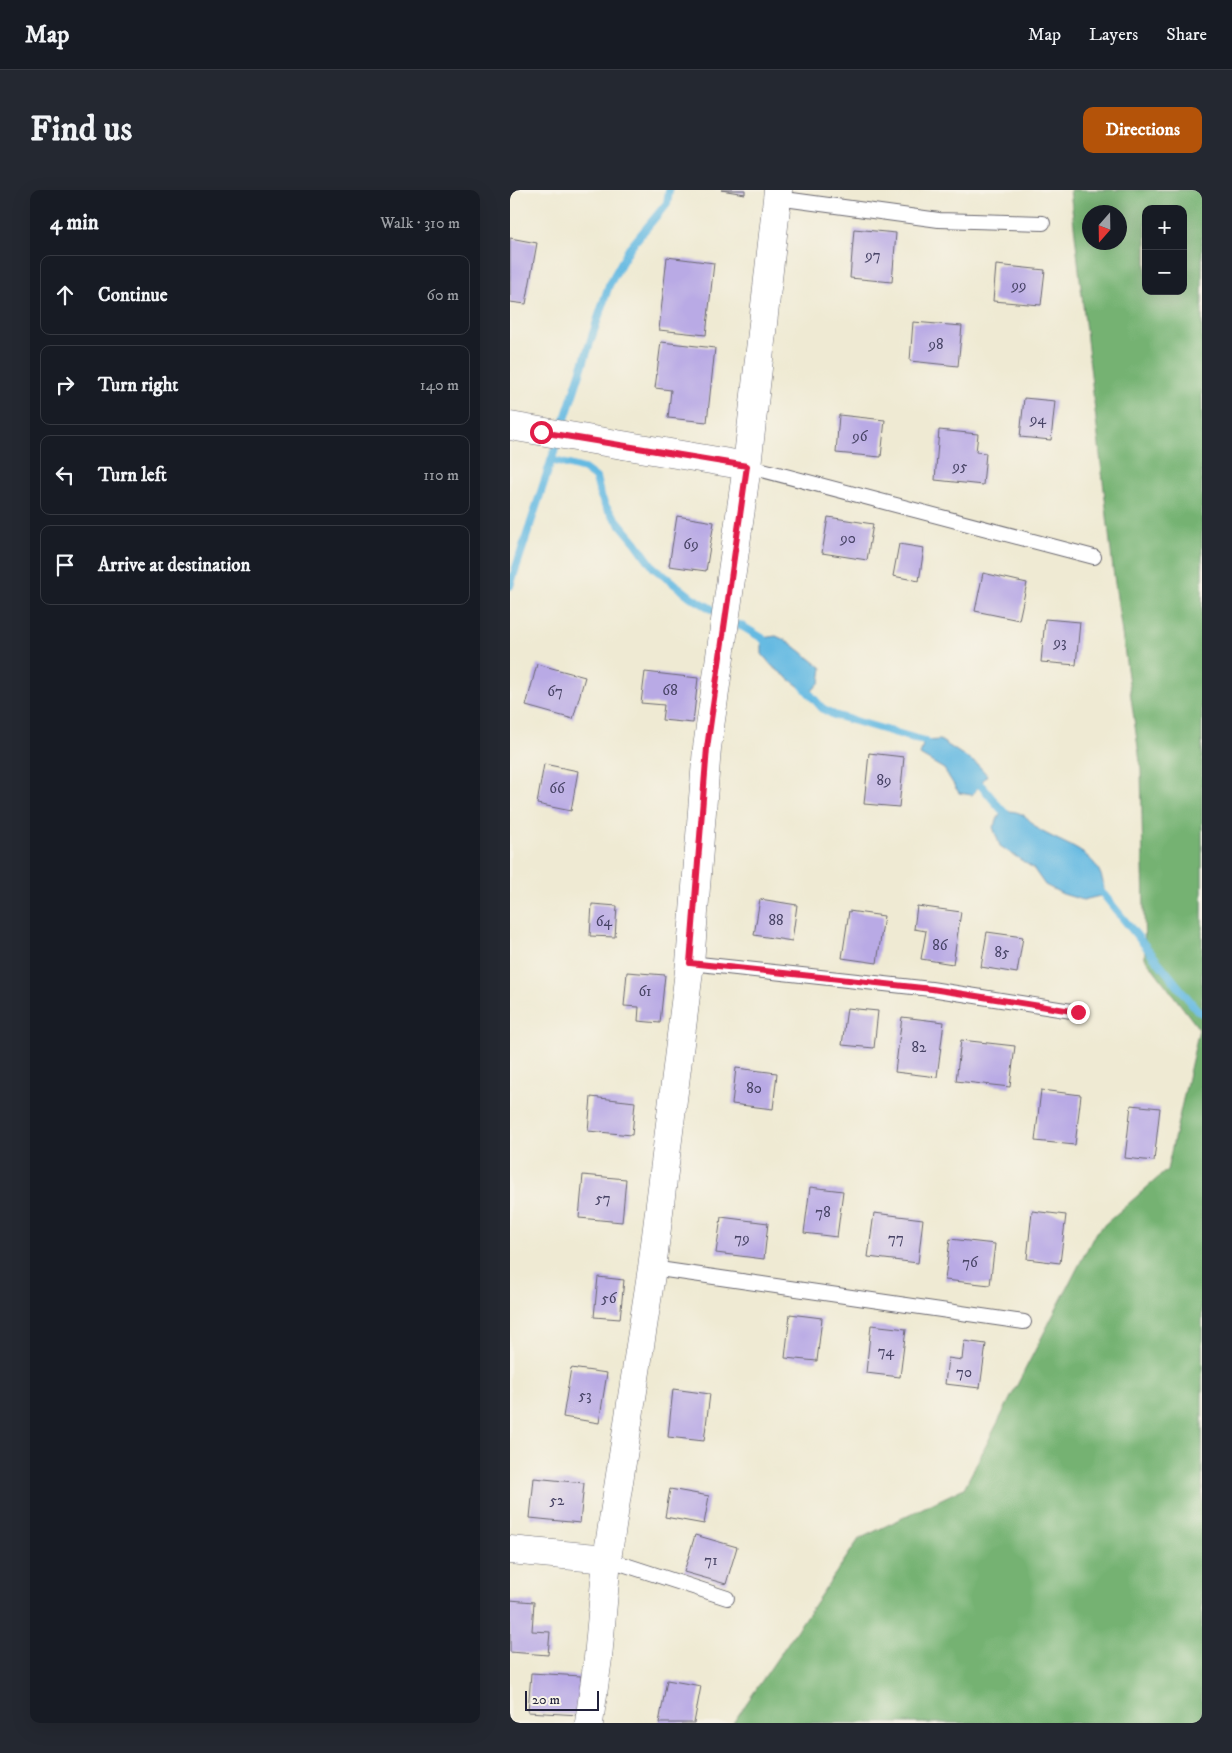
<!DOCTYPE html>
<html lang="en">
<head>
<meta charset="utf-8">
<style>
  :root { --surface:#171b24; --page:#242831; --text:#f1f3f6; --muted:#9ea1a6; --line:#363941; --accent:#b45309 }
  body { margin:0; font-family:"IM FELL DW Pica",serif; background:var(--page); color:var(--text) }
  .controls { position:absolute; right:15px; top:15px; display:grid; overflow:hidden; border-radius:10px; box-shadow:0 5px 20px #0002 }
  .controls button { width:45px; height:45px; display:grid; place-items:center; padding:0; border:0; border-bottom:1px solid var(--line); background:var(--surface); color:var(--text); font:25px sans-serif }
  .compass { position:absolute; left:572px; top:15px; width:45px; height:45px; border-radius:50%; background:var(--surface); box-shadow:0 5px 20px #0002; rotate:200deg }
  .scale { position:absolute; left:15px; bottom:12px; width:74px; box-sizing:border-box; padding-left:5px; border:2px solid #22223b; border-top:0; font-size:14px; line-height:18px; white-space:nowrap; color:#22223b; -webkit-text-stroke:4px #f7f3e8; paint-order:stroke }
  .stop { position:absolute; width:15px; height:15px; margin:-11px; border:4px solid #e11d48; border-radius:50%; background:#fff }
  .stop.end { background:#e11d48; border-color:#fff; box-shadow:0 1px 5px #0008 }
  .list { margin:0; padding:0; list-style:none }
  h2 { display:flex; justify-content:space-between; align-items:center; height:65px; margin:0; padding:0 20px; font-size:21px }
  h2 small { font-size:16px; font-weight:400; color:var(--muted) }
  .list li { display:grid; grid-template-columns:32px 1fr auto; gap:15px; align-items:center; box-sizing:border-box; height:80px; margin:0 10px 10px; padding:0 10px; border:1px solid var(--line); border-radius:10px }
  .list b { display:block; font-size:19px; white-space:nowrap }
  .list em { font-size:16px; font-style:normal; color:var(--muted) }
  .icon { flex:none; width:28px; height:28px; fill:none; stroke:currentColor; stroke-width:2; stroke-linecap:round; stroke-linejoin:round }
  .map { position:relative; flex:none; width:692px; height:1533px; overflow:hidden; border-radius:10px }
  header { display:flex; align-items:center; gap:30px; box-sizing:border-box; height:70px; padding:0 25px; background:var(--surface); border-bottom:1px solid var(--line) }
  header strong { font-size:24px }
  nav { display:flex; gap:28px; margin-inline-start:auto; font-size:18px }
  .intro { display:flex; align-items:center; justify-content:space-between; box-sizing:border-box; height:120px; padding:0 30px }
  h1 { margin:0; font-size:35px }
  .button { padding:12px 22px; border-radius:10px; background:var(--accent); color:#fff; font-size:18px; font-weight:700 }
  main { display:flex; gap:30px; padding:0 30px }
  aside { flex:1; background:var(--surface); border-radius:10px; box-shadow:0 5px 20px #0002 }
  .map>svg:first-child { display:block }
  .forest { fill:#75b272; stroke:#4c6a56; fill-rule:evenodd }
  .water { fill:#65bae2; stroke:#446e8e }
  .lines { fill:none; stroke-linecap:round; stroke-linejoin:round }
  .stream { stroke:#65bae2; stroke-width:8 }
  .building { fill:#b9aae5 }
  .lane-casing { stroke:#6a6870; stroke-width:16 }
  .street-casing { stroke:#6a6870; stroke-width:29 }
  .lane { stroke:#fff; stroke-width:14 }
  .street { stroke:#fff; stroke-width:28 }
  .route { stroke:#e11d48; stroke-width:6 }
  .labels { text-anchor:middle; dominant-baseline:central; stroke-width:4.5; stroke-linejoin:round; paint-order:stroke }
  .number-label { font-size:15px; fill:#484466 }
</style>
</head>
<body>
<header>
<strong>Map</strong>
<nav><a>Map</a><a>Layers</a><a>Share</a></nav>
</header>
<div class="intro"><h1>Find us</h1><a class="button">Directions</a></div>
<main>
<aside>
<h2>4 min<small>Walk · 310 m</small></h2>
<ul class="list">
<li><svg class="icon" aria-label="ahead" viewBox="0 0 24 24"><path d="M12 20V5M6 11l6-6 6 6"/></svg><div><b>Continue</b></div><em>60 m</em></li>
<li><svg class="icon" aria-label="right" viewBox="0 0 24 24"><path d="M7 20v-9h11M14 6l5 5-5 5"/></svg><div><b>Turn right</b></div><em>140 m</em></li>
<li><svg class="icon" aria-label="left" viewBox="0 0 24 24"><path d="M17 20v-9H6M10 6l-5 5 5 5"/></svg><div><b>Turn left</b></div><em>110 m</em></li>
<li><svg class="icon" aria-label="arrive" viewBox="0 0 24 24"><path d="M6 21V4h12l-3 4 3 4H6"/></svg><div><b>Arrive at destination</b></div></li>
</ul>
</aside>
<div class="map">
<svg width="692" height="1533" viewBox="0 0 692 1533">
  <rect width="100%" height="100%" fill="#f7f3e8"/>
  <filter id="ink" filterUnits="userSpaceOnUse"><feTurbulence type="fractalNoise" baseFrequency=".02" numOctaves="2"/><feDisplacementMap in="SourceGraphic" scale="10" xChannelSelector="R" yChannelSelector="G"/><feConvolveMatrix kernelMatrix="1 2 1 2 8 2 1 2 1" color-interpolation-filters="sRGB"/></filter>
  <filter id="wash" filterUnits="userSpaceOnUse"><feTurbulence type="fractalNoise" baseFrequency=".0096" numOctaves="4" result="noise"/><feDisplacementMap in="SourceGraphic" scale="20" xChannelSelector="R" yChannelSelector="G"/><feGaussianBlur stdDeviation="1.12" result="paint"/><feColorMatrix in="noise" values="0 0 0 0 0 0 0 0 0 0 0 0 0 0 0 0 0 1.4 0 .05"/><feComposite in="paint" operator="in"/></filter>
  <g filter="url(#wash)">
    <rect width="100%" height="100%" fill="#efead3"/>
    <path class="forest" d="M560,0h132v1533h-469l126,-184 105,-51 132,-256 71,-62 32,-141 -54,-71 -4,-189 -28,-200zM636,19h37v82h-37zM580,22h30v30h-30z"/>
    <g class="water">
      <path d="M266,446l13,6 33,26 -2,14 -11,12 -37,-28 -10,-12v-16z"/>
      <path d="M430,550l38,25 9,10 -15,20 -13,-2 -15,-24 -24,-14 4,-14z"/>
      <path d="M492,621c6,0 14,0 19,3 8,3 13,13 20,17 30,17 64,23 63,64l-21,5 -20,-6 -18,-9 -12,-17 -33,-22 -7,-19z"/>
    </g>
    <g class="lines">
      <g class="stream">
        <path d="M41,270l33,9 12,9 4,16 6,13 30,36 18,25 37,29 26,15"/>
        <path d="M0,396l99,-301 20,-36 38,-46 2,-13"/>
        <path d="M230,435l22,13 6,7"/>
        <path d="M293,496l19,22 12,7 90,26 8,6"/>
        <path d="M463,588c14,11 22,27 36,39"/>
        <path d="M587,699l7,6 94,116 4,2"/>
      </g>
    </g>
    <g id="blocks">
      <g class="building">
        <path d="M211,0h24v4z"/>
        <path d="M344,39l42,4 -4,49 -42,-4z"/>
        <path d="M0,48l27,5 -11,61 -16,-2z"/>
        <path d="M157,67l47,6 -8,72 -47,-5z"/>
        <path d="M486,75l49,5 -4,35 -48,-4z"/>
        <path d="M403,132l49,4 -4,40 -48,-5z"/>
        <path d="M151,152l54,6 -8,74 -39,-4 3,-28 -16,-2z"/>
        <path d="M514,208l31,3 -4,39 -31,-3z"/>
        <path d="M329,225l46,5 -4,37 -45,-4z"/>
        <path d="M429,240l39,4 -2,18 10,1 -3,32 -48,-5z"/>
        <path d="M167,326l37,6 -8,49 -37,-5z"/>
        <path d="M318,327l45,7 -6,36 -45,-7z"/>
        <path d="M389,354l25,4 -5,33 -26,-5z"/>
        <path d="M473,383l44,10 -8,37 -44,-9z"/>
        <path d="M535,429l35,3 -4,43 -35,-3z"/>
        <path d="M27,474l48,13 -12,42 -47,-13z"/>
        <path d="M135,482l53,6 -5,45 -31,-3 2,-15 -23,-2z"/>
        <path d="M359,563l35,4 -5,50 -35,-3z"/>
        <path d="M34,574l34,7 -7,40 -34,-7z"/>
        <path d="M250,709l37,6 -5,36 -38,-6z"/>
        <path d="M82,714l25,2 -2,31 -25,-1z"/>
        <path d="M407,716l44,6 -8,52 -32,-5 5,-28 -12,-2z"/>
        <path d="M339,721l35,5 -7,47 -35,-5z"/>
        <path d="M477,742l36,5 -6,36 -36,-6z"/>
        <path d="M117,782l38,3 -5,48 -22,-2 1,-14 -15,-1z"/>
        <path d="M337,818l31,3 -4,37 -32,-3z"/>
        <path d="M392,827l42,5 -7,55 -42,-5z"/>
        <path d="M451,850l54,6 -5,41 -54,-6z"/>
        <path d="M226,878l41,5 -4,36 -41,-5z"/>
        <path d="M531,900l40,5 -6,50 -40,-4z"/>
        <path d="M81,907l44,5 -3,33 -44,-4z"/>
        <path d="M621,915l29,3 -6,53 -29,-3z"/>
        <path d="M73,985l43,4 -4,43 -43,-4z"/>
        <path d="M300,997l33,4 -6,46 -33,-4z"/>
        <path d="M522,1021l34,4 -6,48 -33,-4z"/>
        <path d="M364,1023l49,6 -5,44 -50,-6z"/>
        <path d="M211,1027l47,6 -4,36 -48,-6z"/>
        <path d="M440,1049l45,5 -5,41 -45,-5z"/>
        <path d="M88,1087l26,3 -4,39 -26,-2z"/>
        <path d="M280,1124l32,4 -5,43 -32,-3z"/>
        <path d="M361,1135l35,4 -6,48 -34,-4z"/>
        <path d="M454,1151l22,3 -6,44 -35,-4 3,-26 14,2z"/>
        <path d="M61,1178l36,5 -8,50 -36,-6z"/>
        <path d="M163,1199l37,5 -6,47 -36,-4z"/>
        <path d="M24,1288l50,5 -4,40 -50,-5z"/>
        <path d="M160,1299l39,7 -5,28 -39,-7z"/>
        <path d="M185,1345l42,12 -11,37 -42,-12z"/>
        <path d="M0,1410l24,2 -2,29 18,1 -2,23 -38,-3z"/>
        <path d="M21,1483l50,3 -2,39 -51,-3z"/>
        <path d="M157,1490l34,6 -7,37h-35z"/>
      </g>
    </g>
  </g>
  <g filter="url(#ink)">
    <use href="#blocks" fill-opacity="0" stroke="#6a6870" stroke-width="1"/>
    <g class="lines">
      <defs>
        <g id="lane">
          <path d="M267,8l162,22 104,3"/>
          <path d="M237,276l347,91"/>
          <path d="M180,773l241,26 147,23"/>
          <path d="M142,1078l372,54"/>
          <path d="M97,1369l120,39"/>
        </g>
        <g id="street">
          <path d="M0,236l237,40"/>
          <path d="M0,1360l97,9"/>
          <path d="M79,1533l9,-65 9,-99 45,-291 38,-305 17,-215 40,-282 31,-276"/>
        </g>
      </defs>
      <use href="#lane" class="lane-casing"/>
      <use href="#street" class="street-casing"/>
      <use href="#lane" class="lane"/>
      <use href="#street" class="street"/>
    </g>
  </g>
  <g class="lines" filter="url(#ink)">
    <path class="route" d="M31,242l206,34 -40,282 -17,215 242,26 146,23"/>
  </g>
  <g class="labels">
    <g class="number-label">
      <text x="363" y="65">97</text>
      <text x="509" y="95">99</text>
      <text x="426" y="154">98</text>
      <text x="528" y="229">94</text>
      <text x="350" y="246">96</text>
      <text x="450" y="276">95</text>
      <text x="338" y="348">90</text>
      <text x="181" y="354">69</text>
      <text x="550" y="452">93</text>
      <text x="160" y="500">68</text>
      <text x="45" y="501">67</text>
      <text x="374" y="590">89</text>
      <text x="47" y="598">66</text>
      <text x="266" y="730">88</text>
      <text x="94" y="731">64</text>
      <text x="430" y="755">86</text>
      <text x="492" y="762">85</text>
      <text x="135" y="801">61</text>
      <text x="409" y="857">82</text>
      <text x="244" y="898">80</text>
      <text x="93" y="1008">57</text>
      <text x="313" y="1022">78</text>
      <text x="232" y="1048">79</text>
      <text x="386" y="1048">77</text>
      <text x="460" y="1072">76</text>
      <text x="99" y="1108">56</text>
      <text x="376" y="1161">74</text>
      <text x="454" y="1182">70</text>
      <text x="75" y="1205">53</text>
      <text x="47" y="1310">52</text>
      <text x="201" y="1370">71</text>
    </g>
  </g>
</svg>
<div class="controls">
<button>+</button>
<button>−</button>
</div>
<svg class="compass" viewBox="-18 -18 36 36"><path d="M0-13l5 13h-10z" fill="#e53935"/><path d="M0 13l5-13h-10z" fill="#9ea1a6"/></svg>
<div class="scale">20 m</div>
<div class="stop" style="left:31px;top:242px"></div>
<div class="stop end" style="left:568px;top:822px"></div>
</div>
</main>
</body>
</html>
